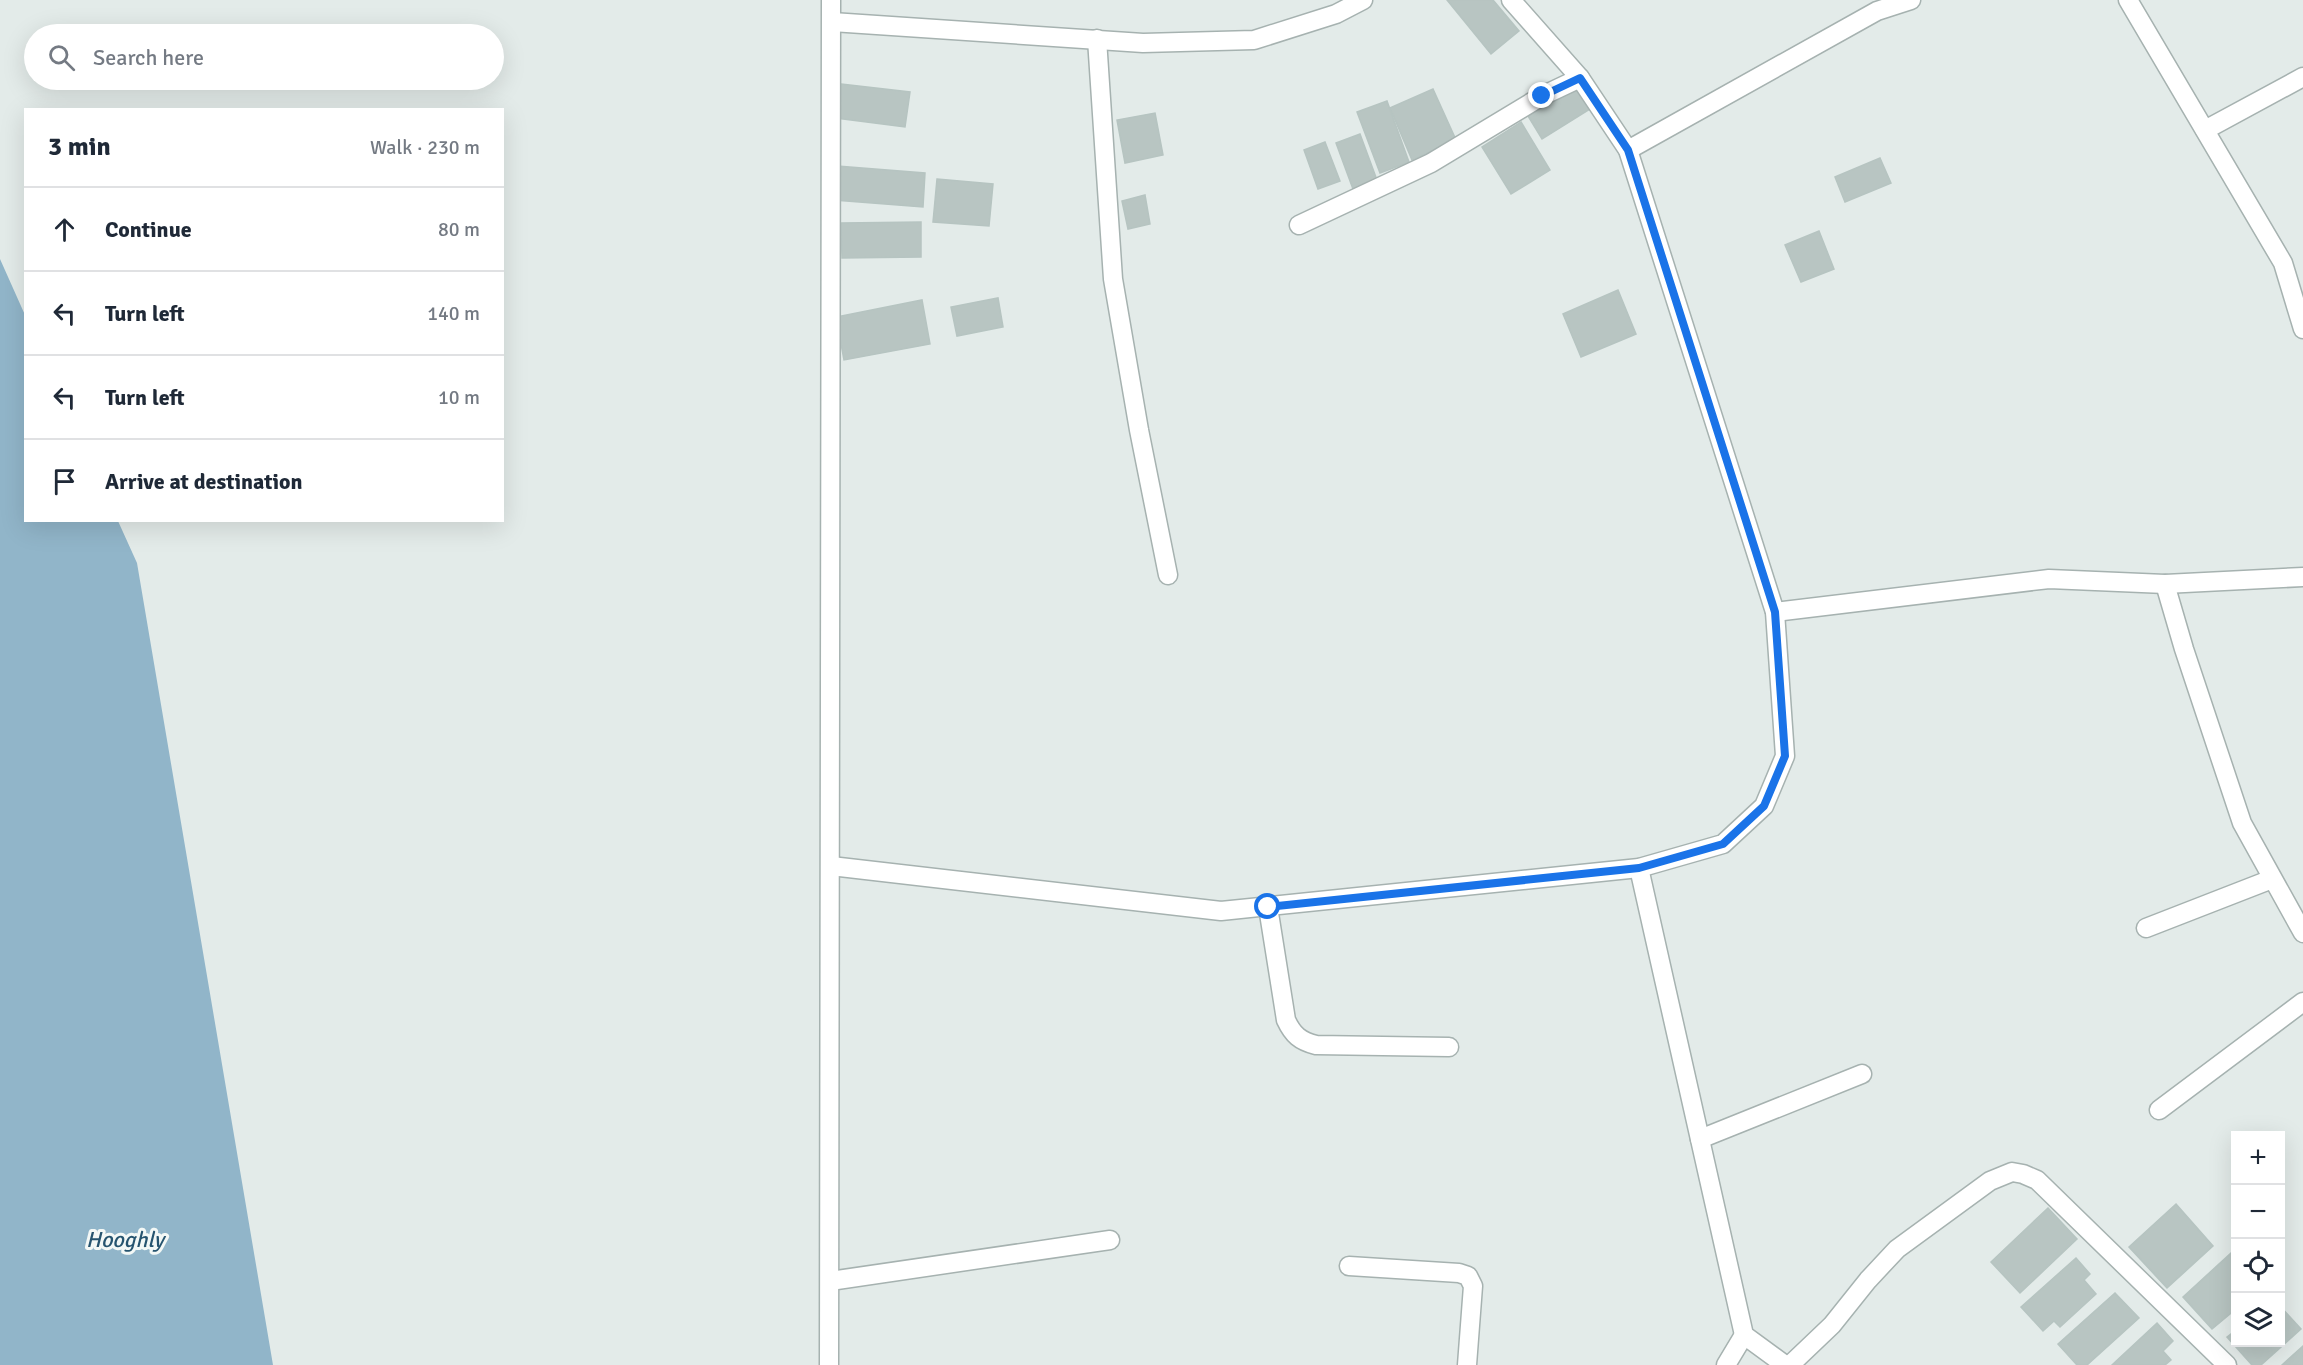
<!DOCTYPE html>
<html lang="en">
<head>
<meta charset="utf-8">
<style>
  :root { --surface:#fff; --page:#f2f2f3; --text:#1f2937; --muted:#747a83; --line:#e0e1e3 }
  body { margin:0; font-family:Signika,sans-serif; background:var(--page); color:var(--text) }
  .controls { position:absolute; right:18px; bottom:18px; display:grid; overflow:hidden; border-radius:0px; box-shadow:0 6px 24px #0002 }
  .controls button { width:54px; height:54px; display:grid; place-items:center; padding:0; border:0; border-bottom:2px solid var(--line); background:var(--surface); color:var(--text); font:30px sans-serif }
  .stop { position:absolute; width:18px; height:18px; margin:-14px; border:4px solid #1a73e8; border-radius:50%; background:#fff }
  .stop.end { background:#1a73e8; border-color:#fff; box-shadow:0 2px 6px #0008 }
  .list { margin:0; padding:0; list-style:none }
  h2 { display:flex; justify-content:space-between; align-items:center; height:78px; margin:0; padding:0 24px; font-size:26px }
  h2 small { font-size:20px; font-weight:400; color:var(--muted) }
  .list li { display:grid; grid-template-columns:39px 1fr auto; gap:18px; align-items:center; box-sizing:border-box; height:84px; padding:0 24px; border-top:2px solid var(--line) }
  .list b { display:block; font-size:22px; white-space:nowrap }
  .list em { font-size:20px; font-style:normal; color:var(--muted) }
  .icon { flex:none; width:33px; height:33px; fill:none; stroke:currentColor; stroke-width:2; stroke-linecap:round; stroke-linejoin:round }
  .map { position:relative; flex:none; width:2303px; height:1365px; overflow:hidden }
  .search { position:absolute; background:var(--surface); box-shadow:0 6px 24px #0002; left:24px; top:24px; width:480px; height:66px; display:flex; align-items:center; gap:15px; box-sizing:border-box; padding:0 21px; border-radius:33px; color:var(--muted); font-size:22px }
  .panel { position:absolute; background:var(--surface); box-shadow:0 6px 24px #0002; left:24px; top:108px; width:480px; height:414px; border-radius:0px }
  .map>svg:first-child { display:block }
  .water { fill:#91b5c9 }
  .building { fill:#b8c5c2; stroke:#b6c4c1; stroke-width:1.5 }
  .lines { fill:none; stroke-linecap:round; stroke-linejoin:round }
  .minor-casing { stroke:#a6b2b0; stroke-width:21 }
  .tertiary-casing { stroke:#a6b2b0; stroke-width:21 }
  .minor { stroke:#fff; stroke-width:18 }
  .tertiary { stroke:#fff; stroke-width:18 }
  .route { stroke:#1a73e8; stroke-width:8 }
  .labels { text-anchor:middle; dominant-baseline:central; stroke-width:6; stroke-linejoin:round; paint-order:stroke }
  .water-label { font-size:22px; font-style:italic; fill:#26546f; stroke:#f3f8f6 }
</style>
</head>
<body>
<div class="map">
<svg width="2303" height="1365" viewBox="0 0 2303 1365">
  <rect width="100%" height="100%" fill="#e3ebe9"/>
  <path class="water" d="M0,259l25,56 1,205 92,1 19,42 136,802h-273z"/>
  <g class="building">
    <path d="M1447,0h46l26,31 -28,23z"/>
    <path d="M841,84l69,8 -5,35 -69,-9z"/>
    <path d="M1576,86l14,23 -48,30 -14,-23z"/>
    <path d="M1433,89l23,51 -44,20 -22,-52z"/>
    <path d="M1387,101l22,61 -29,11 -23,-61z"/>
    <path d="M1155,113l8,42 -38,8 -8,-43z"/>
    <path d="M1521,122l29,48 -39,24 -29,-47z"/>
    <path d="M1360,134l17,46 -24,9 -17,-46z"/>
    <path d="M1325,142l15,39 -22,8 -14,-39z"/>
    <path d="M1880,158l11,25 -46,19 -10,-25z"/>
    <path d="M837,166l88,7 -2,34 -89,-7z"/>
    <path d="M937,179l56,5 -4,42 -56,-4z"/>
    <path d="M1145,195l5,29 -22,5 -6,-28z"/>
    <path d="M921,222v35l-79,1 -1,-35z"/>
    <path d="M1819,231l15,38 -33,13 -16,-37z"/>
    <path d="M1618,290l18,44 -55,23 -18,-43z"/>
    <path d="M998,298l5,29 -46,9 -6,-29z"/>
    <path d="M922,300l8,44 -86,16 -8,-43z"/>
    <path d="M2176,1204l37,42 -46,42 -38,-41z"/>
    <path d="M2048,1208l29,31 -57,54 -29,-31z"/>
    <path d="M2231,1253l5,5v51l-24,20 -29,-32z"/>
    <path d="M2076,1258l14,16 -6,6 12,14 -36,33 -6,-6 -11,10 -22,-24z"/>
    <path d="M2115,1293l24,25 -52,47h-10l-19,-21z"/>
    <path d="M2280,1306l21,23 -40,36h-9l-25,-28 9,-7v12h44z"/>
    <path d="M2157,1323l16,18 -10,10 8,9 -6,5h-53z"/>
    <path d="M2303,1346v19h-21z"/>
  </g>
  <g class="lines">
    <defs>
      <g id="minor">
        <path d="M2128,0l155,263 20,66"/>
        <path d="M832,22l311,21 111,-3 82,-26 27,-14"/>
        <path d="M1097,39l16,240 26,151 29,145"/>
        <path d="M2205,130l98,-53"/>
        <path d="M1628,150l249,-139 34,-11"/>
        <path d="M1299,225l132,-62 111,-67 38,-18"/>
        <path d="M2165,584l19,65 58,174 61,110"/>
        <path d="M1775,612l274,-33 116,5 138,-7"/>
        <path d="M831,866l390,45 418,-43 84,-24 41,-38 21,-50 -10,-144 -147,-462 -48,-72 -69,-78"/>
        <path d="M1639,868l105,467 41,30"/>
        <path d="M1268,907l18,113c7,15 14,21 30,25l133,2"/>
        <path d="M2146,928l126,-49"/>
        <path d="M2159,1110l144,-108"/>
        <path d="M1700,1139l162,-65"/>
        <path d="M1349,1266l110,7 9,3 5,10 -6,79"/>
        <path d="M830,1281l280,-41"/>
        <path d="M1726,1365l18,-30"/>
        <path d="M1790,1365l42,-40 36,-45 29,-31 93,-68 22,-9 11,2 14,6 190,185"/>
      </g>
      <path id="tertiary" d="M829,1365l2,-1365"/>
    </defs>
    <use href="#minor" class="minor-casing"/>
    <use href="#tertiary" class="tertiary-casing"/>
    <use href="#minor" class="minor"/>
    <use href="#tertiary" class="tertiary"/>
  </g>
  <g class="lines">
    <path class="route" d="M1268,907l371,-39 84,-24 41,-38 21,-50 -10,-144 -147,-462 -48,-72 -38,18"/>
  </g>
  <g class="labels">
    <g class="water-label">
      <text x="125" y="1239">Hooghly</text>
    </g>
  </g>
</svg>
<div class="controls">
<button>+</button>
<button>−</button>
<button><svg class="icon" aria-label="locate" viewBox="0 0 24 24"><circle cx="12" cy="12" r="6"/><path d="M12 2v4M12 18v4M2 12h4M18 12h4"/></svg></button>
<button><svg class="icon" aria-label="layers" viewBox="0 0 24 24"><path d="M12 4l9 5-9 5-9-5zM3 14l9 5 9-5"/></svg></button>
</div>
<div class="stop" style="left:1268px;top:907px"></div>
<div class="stop end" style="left:1542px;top:96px"></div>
<div class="search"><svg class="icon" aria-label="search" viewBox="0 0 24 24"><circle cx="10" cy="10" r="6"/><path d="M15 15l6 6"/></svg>Search here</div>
<section class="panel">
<h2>3 min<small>Walk · 230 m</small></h2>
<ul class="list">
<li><svg class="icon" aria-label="ahead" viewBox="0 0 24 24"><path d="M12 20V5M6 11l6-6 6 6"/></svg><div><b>Continue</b></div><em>80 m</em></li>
<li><svg class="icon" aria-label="left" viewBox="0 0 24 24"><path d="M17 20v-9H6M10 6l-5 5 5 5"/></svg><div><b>Turn left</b></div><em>140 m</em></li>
<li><svg class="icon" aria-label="left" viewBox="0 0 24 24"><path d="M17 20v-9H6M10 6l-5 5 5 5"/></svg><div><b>Turn left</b></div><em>10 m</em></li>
<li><svg class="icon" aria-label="arrive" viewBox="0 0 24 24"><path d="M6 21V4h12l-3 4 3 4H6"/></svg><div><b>Arrive at destination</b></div></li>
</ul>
</section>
</div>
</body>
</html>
